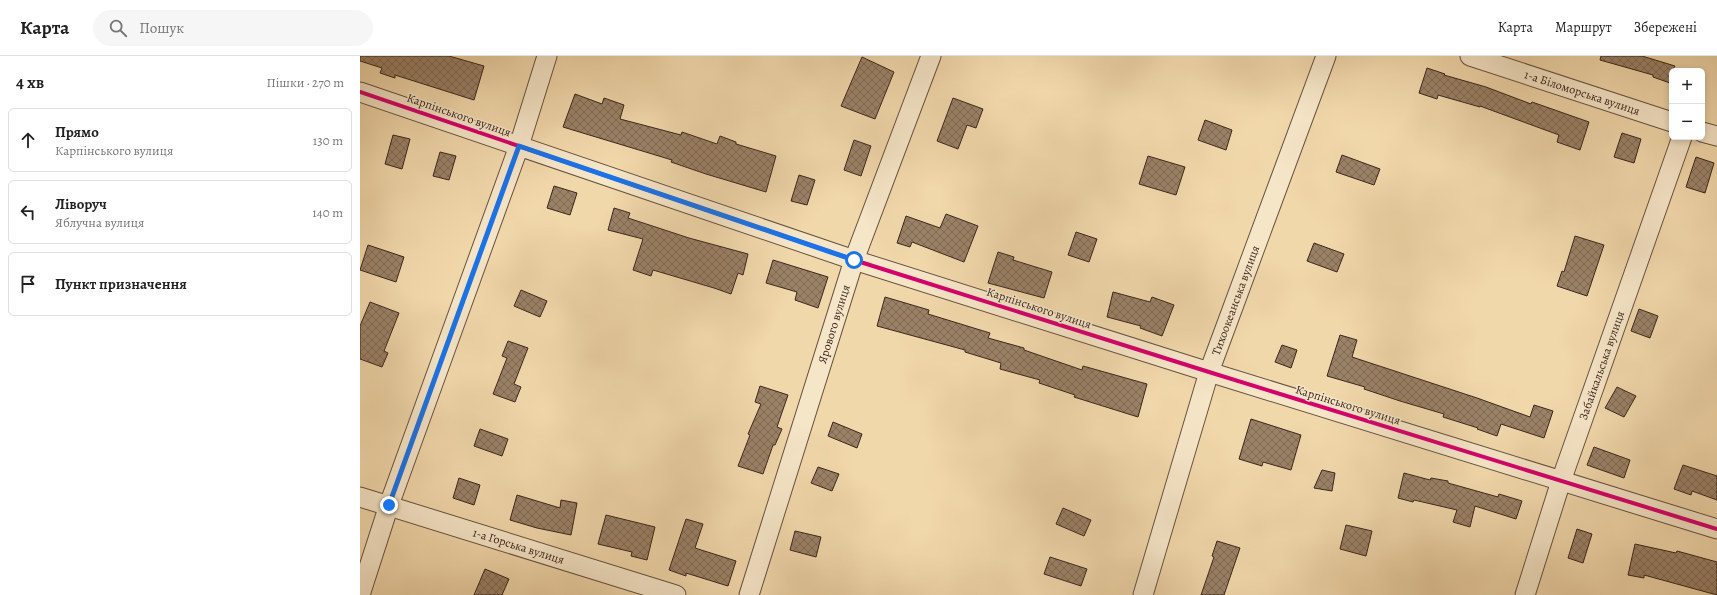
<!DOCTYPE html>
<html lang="uk">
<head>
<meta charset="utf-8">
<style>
  :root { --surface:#fff; --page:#f6f6f6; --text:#222; --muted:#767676; --line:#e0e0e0 }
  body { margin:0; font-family:Alegreya,serif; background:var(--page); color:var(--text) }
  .controls { position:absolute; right:12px; top:12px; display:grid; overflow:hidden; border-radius:6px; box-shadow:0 2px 6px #0003 }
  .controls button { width:36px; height:36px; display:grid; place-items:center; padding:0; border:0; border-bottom:1px solid var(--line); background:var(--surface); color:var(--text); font:20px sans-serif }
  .stop { position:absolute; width:12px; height:12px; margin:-9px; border:3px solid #1a73e8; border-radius:50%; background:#fff }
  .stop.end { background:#1a73e8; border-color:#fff; box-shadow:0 1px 4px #0008 }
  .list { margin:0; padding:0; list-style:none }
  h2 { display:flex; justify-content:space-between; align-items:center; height:52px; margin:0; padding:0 16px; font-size:17px }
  h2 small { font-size:13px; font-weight:400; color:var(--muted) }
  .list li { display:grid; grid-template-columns:26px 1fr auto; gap:12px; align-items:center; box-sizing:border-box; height:64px; margin:0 8px 8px; padding:0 8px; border:1px solid var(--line); border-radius:6px }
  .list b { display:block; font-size:15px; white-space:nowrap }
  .list p { margin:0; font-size:13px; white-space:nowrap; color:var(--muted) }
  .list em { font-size:13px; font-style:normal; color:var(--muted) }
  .icon { flex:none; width:22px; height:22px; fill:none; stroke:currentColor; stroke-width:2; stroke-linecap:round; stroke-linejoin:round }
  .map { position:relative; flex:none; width:1357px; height:539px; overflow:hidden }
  header { display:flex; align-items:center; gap:24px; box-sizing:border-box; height:56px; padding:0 20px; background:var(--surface); border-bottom:1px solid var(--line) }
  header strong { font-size:19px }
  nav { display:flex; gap:22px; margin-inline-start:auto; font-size:14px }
  .search { width:280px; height:36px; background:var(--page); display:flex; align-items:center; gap:10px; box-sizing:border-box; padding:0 14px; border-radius:22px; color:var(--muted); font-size:15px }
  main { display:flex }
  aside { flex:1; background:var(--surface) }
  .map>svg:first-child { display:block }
  .building { fill:url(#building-cross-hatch); stroke:#3b251d }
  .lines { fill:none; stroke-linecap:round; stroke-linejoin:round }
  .street-casing { stroke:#685240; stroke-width:21 }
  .street { stroke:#f6e6c8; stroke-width:19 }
  .cycleway-casing { stroke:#f6e6c8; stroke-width:6 }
  .cycleway { stroke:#d6006c; stroke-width:4 }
  .route { stroke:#1a73e8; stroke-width:5 }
  .labels { text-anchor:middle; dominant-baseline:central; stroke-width:3; stroke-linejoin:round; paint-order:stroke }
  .street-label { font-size:12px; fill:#3b251d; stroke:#f6e6c8 }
</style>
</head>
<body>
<header>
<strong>Карта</strong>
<div class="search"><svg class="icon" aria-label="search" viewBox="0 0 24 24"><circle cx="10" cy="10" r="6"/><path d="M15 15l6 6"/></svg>Пошук</div>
<nav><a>Карта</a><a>Маршрут</a><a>Збережені</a></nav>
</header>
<main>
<aside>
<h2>4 хв<small>Пішки · 270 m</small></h2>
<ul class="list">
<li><svg class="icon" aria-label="ahead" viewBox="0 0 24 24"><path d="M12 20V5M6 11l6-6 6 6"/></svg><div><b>Прямо</b><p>Карпінського вулиця</p></div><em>130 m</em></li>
<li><svg class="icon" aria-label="left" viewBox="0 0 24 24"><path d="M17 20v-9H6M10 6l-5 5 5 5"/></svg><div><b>Ліворуч</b><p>Яблучна вулиця</p></div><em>140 m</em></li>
<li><svg class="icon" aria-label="arrive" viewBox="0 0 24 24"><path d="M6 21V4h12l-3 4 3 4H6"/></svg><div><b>Пункт призначення</b></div></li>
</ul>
</aside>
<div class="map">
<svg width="1357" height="539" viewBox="0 0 1357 539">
  <defs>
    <pattern id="building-cross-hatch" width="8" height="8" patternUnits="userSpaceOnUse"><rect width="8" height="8" fill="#9a8267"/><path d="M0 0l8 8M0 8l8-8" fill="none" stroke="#7f6a54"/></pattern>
  </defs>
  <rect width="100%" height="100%" fill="#f1d8ab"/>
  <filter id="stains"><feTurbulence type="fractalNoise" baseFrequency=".005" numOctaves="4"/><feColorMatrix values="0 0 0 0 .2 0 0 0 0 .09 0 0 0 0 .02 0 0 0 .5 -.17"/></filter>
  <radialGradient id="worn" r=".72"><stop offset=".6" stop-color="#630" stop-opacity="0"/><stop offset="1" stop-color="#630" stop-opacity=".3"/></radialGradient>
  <g class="building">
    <path d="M0,0h89l35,10 -10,34 -79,-25v3l-15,-5 2,-5 -22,-7z"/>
    <path d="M1241,0h41l33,10 -3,5 -2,12 -17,-6v-2l-53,-15z"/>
    <path d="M502,1l32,15 -19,47 -34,-13z"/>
    <path d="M1067,12l18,6 -1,1 42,12 45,17 1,-2 57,20 -9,28 -23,-8 2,-7 -79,-29v1l-42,-12 -1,4 -18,-6z"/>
    <path d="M215,38l27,10 2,-6 20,7 -4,14 61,16 1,-3 35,12 3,-8 16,6v2l40,12 -10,36 -60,-18 -35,-12 1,-2 -109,-33z"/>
    <path d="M593,42l30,11 -7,19 -9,-3 -9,24 -21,-8z"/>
    <path d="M845,64l27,10 -6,20 -28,-10z"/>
    <path d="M1262,77l19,6 -7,24 -20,-6z"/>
    <path d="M33,79l17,4 -8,30 -17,-5z"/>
    <path d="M494,84l17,6 -10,30 -17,-6z"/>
    <path d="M80,96l16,4 -7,24 -16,-4z"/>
    <path d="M982,99l38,14 -6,16 -38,-13z"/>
    <path d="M788,100l37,11 -9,28 -37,-11z"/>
    <path d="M1336,101l18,6 -9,30 -19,-6z"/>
    <path d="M439,119l16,5 -8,25 -16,-4z"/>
    <path d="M194,130l23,7 -7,22 -23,-7z"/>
    <path d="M254,152l16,5 -2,5 61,20 59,16 -5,21 -5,-2 -7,21 -17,-6 -61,-18 -2,6 -18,-6 10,-31 -35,-9z"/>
    <path d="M586,158l32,12 -14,36 -52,-20 -2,5 -13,-4 9,-27 34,12z"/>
    <path d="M716,176l21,7 -8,23 -21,-7z"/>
    <path d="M1215,180l29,9 -17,51 -30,-10 5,-15 2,1z"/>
    <path d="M954,187l30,11 -7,18 -30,-11z"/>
    <path d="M8,189l36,12 -8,25 -36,-12z"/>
    <path d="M638,196l16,5 -1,3 39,12 -8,26 -56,-15z"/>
    <path d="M413,204l55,17 -10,31 -23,-8 2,-8 -31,-9z"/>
    <path d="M161,234l26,11 -7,16 -26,-11z"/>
    <path d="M753,236l37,10 2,-5 22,8 -12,31 -22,-8 1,-2 -34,-9z"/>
    <path d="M525,241l44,13 -1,4 62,19 -2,5 36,10v2l58,20 1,-4 64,18 -9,33 -64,-20 1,-2 -36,-12 1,-3 -40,-11 1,-6 -36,-11v-2l-88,-24z"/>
    <path d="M10,246l29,11 -15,38 4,2 -6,14 -22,-8v-33z"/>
    <path d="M1279,253l19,7 -8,22 -19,-7z"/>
    <path d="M980,279l17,5 -5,17 125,41 53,19 4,-12 19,6 -9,27 -43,-14 -4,12 -20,-7 1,-1 -35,-11 1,-3 -44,-13 -36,-12 1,-2 -38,-11z"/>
    <path d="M148,285l20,7 -14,36 7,3 -6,15 -22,-8 14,-36 -5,-2z"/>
    <path d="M922,289l15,5 -6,18 -16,-6z"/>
    <path d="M400,330l28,9 -11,32 5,2 -7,16h-2l-10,29 -25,-8 12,-31 -2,-1 13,-30 -6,-2z"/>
    <path d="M1257,331l19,9 -12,21 -19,-9z"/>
    <path d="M891,363l50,16 -10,35 -28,-8 -1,4 -23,-7z"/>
    <path d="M473,366l29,12 -5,14 -29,-12z"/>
    <path d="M120,373l28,10 -6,17 -28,-10z"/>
    <path d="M1234,391l36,13 -6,18 -37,-13z"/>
    <path d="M1323,409l34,11v24l-25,-9 -1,4 -17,-6z"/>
    <path d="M458,411l21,7 -7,17 -21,-8z"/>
    <path d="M962,414l13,3 -3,18 -18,-3z"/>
    <path d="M1044,417l26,7 1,-2 17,3v2l50,14 1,-3 23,7 -6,18 -41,-13 -5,21 -17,-5 4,-12 -43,-10 -1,2 -15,-4z"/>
    <path d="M99,422l21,7 -6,20 -21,-7z"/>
    <path d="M157,439l43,13 1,-8 16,3 -6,32 -34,-7 -27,-8z"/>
    <path d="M703,452l28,12 -7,16 -28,-12z"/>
    <path d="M246,459l49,12 -8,33 -16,-4 1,-4 -34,-8z"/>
    <path d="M326,463l17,5 -8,24 41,13 -8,25 -42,-13v3l-17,-6z"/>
    <path d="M986,469l26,6 -6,25 -26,-7z"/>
    <path d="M1217,473l15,5 -9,29 -15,-5z"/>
    <path d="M435,475l26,6 -5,20 -26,-7z"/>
    <path d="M857,485l23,7 -16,47h-23l13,-38 -2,-1z"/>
    <path d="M1275,488l41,9 1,-2 40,11v33l-73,-20v3l-16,-3z"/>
    <path d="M690,501l37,12 -6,17 -37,-12z"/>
    <path d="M125,513l24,10 -7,16h-28z"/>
  </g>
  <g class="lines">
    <defs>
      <g id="street">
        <path id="s1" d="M1110,0l202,66"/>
        <path d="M0,36l494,168 355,112 508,157"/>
        <path d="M1342,76l15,4"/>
        <path id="s2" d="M0,441l316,98"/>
        <path d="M0,539l29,-90 130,-359 28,-90"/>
        <path id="s3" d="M389,539l105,-335 77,-204"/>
        <path id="s4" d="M783,539l66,-223 117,-316"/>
        <path id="s5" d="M1165,539l36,-114 121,-344"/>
      </g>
    </defs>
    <use href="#street" class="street-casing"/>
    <use href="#street" class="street"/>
    <defs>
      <path id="cycleway" d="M0,36l494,168 355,112 508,157"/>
    </defs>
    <use href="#cycleway" class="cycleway-casing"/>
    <use href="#cycleway" class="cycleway"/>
  </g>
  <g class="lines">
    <path class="route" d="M29,449l130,-359 335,114"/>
  </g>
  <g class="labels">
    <g class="street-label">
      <text stroke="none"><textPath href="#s1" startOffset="118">1-а Біломорська вулиця</textPath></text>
      <text transform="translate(99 59) rotate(19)">Карпінського вулиця</text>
      <text stroke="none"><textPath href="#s4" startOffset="309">Тихоокеанська вулиця</textPath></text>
      <text transform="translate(679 252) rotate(18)">Карпінського вулиця</text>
      <text stroke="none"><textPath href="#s3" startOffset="284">Ярового вулиця</textPath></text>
      <text stroke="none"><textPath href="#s5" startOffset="242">Забайкальська вулиця</textPath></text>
      <text transform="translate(988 349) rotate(17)">Карпінського вулиця</text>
      <text stroke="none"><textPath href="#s2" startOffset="166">1-а Горська вулиця</textPath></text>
    </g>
  </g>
  <rect width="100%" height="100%" filter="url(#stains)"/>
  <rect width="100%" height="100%" fill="url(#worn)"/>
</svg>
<div class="controls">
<button>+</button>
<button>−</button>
</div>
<div class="stop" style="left:494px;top:204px"></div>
<div class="stop end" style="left:29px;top:449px"></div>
</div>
</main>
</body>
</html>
